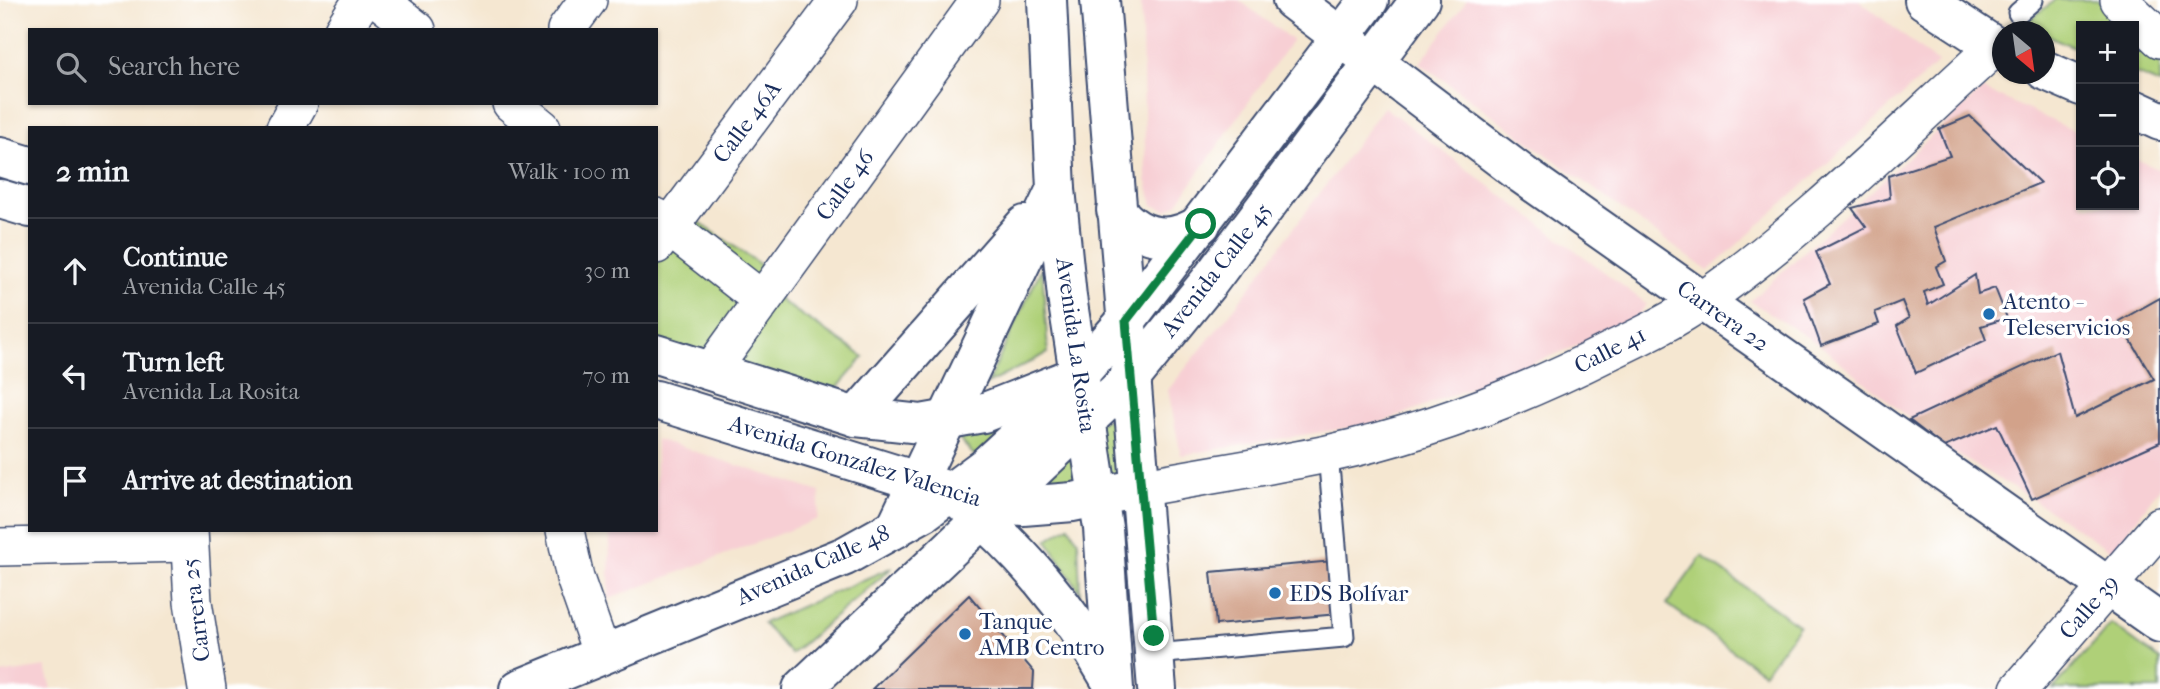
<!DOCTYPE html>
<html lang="en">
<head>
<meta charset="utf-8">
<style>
  :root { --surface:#171b24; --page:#20242c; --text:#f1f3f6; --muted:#9ea1a6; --line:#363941 }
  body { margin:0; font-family:"IM FELL French Canon",serif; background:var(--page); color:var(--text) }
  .controls { position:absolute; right:21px; top:21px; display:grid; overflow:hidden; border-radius:0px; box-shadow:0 2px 5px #0004 }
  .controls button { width:63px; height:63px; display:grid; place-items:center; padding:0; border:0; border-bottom:2px solid var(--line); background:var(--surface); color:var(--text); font:35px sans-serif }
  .compass { position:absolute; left:1992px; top:21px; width:63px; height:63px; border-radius:50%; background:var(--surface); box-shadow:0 2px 5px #0004; rotate:151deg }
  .stop { position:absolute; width:21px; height:21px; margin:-16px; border:5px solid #0b8043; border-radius:50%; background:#fff }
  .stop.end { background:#0b8043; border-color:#fff; box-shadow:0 2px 7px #0008 }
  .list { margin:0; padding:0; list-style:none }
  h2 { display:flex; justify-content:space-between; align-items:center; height:91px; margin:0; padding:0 28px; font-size:30px }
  h2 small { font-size:23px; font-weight:400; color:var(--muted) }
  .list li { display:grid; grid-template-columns:46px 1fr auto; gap:21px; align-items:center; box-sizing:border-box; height:105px; padding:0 28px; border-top:2px solid var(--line) }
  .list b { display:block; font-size:26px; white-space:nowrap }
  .list p { margin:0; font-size:23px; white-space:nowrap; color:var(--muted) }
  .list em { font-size:23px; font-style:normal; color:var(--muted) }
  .icon { flex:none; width:38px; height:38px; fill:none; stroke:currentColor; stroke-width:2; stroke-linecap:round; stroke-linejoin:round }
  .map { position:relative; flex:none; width:2160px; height:689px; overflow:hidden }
  .search { position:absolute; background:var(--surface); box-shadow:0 2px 5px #0004; left:28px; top:28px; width:630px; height:77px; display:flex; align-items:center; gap:18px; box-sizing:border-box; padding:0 24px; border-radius:0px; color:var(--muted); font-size:26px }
  .panel { position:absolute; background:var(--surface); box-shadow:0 2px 5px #0004; left:28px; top:126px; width:630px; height:406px; border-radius:0px }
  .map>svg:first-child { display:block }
  .built { fill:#f7cfd4 }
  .green { fill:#afd078; stroke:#65806b; stroke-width:2 }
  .building { fill:#d2a28a }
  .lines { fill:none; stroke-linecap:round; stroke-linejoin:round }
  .service-casing { stroke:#3c4b6f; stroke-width:23 }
  .minor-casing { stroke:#3c4b6f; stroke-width:40 }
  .tertiary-casing { stroke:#3c4b6f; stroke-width:42 }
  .secondary-casing { stroke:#3c4b6f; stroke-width:42 }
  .primary-casing { stroke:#3c4b6f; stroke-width:42 }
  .service { stroke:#fff; stroke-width:19 }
  .minor { stroke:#fff; stroke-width:37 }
  .tertiary { stroke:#fff; stroke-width:38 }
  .secondary { stroke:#fff; stroke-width:38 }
  .primary { stroke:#fff; stroke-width:38 }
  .route { stroke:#0b8043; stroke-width:9 }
  .poi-dot { fill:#1f6fb2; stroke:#fff; stroke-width:2.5 }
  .labels { text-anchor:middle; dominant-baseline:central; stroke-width:7; stroke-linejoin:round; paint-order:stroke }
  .street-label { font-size:23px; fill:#1b2f5e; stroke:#fff }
  .poi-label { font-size:23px; fill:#1b2f5e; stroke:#fff; text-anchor:start }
</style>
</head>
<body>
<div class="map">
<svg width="2160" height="689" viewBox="0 0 2160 689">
  <rect width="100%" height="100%" fill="#fff"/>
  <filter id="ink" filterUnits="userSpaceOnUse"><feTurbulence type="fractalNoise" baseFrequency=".0143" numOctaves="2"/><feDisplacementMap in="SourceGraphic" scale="14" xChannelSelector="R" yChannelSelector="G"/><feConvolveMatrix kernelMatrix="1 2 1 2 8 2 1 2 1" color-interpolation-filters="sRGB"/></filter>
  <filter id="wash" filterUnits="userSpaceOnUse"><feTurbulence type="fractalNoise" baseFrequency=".00686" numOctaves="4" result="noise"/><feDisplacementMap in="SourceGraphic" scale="28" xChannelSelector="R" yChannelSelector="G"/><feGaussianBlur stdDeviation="1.57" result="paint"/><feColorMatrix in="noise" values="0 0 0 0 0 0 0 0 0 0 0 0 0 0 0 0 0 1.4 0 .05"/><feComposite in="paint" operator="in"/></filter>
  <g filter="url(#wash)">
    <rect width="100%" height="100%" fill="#f5e7d1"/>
    <g class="built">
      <path d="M1141,0h98l53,40 -115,164 -10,6 -14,-5 -7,-26z"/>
      <path d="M1467,0h392l79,63 -230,208 -288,-208z"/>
      <path d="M1983,89l98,45v71h53v-47l26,12v317l-47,65 -81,-53 -88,-52 -123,-101 -71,-45z"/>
      <path d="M1384,107l263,197 -17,21 -247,97 -202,33 -13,-65 67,-83z"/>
      <path d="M656,439l164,53 -2,27 -209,80 1,-69h46z"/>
      <path d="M46,667l6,22h-52v-15z"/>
    </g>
    <g class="green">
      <path d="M2055,0h42l30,26h-46v24l-58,-25z"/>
      <path d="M2134,33l26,23v28l-26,-11z"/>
      <path d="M689,215l76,53 16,33 83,56 -30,35 -178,-44v-89z"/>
      <path d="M1042,267l6,86 -61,31z"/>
      <path d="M1024,416l-49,40 -18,-19z"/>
      <path d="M1120,418l10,62 -26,4 -10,-62z"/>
      <path d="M1076,446l8,41 -57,5z"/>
      <path d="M1069,526l9,15 2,51 -33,-52z"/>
      <path d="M1702,556l97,70 -35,47 -97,-69z"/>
      <path d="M893,567l-102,87 -28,-31z"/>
      <path d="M2111,624l49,36v29h-107z"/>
    </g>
    <g id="blocks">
      <g class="building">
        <path d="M1970,116l70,67 -106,44 12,34 -10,6 7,17 -19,8 4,13 47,-30 3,19 17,-6 12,30 -26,8 5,14 -70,33 -19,-47 12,-8 -7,-17 -27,11 4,12 -58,22 -17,-48 26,-14 -14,-32 50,-25 -14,-19 38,-10 -2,-22 62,-20 -11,-27z"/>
        <path d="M2160,298v144l-128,57 -35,-74 -53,22 -35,-27 148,-69 18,67 79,-39 -35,-58z"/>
        <path d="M1333,561l5,53 -122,11 -5,-53z"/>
        <path d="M969,595l65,77 -1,17h-161z"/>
      </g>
    </g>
  </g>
  <g filter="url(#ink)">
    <use href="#blocks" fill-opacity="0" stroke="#3c4b6f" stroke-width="2"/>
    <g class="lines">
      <defs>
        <g id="service">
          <path d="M2018,13l15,-13"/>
          <path d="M1155,654l189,-17 -16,-183"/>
        </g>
        <g id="minor">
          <path d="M379,0l38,30"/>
          <path d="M2119,0l41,39"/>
          <path d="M343,30l19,-30"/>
          <path d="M566,30l22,-30"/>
          <path d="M511,103l31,25"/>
          <path d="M285,128l14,-25"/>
          <path d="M656,217l106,83"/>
          <path d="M656,245l183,-245"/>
          <path d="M711,371l269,-371"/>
          <path d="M1140,488c62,-12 125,-21 187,-34 98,-21 194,-58 283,-103 31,-15 65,-31 93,-51 105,-73 197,-167 292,-253"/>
          <path d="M189,530l4,72 14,87"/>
          <path d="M565,530l10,48 27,77"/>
          <path d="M0,547l189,-4"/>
          <path d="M2019,689l141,-163"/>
        </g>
        <g id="tertiary">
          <path d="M1292,0l231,175 637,448"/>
          <path d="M1924,0l78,51"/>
          <path d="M2044,70l37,16"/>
          <path d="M2134,109l26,12"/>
          <path d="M0,157l30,9"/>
          <path d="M0,199l30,9"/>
          <path d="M656,354l200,63 65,7 62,-11 96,-38"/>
          <path d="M656,400l296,92 47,12 24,2 50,-4 67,-14"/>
        </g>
        <g id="secondary">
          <path d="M1047,0l9,189 11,108 36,231 11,161"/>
          <path d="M1100,0l57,689"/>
          <path d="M856,417l169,-192"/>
          <path d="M956,496c64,53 113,111 154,183"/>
          <path d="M895,529l161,-340"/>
        </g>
        <g id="primary">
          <path d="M1116,210c23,29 54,35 85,14"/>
          <path d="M519,689l326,-133 79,-44 62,-46 64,-59 76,-86 243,-321"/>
          <path d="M802,689l329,-311 78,-96 211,-282"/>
        </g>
      </defs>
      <use href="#service" class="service-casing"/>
      <use href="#minor" class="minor-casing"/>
      <use href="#tertiary" class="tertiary-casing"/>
      <use href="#secondary" class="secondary-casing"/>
      <use href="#primary" class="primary-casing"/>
      <use href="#service" class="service"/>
      <use href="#minor" class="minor"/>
      <use href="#tertiary" class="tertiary"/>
      <use href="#secondary" class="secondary"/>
      <use href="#primary" class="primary"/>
    </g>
  </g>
  <g class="lines" filter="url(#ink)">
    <path class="route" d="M1154,636l-28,-315 75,-97"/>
  </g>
  <g class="poi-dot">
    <circle cx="1989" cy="314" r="7"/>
    <circle cx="1275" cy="593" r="7"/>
    <circle cx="965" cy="634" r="7"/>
  </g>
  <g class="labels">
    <g class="street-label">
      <text transform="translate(747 122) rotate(-53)">Calle 46A</text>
      <text transform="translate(845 185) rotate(-54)">Calle 46</text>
      <text transform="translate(1216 270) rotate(-52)">Avenida Calle 45</text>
      <text transform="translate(1723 316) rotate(35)">Carrera 22</text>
      <text transform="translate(1076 345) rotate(82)">Avenida La Rosita</text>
      <text transform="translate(1610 350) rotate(-27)">Calle 41</text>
      <text transform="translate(855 461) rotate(17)">Avenida González Valencia</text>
      <text transform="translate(813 565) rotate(-24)">Avenida Calle 48</text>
      <text transform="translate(2089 607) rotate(-49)">Calle 39</text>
      <text transform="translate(196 610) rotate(-97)">Carrera 25</text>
    </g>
    <g class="poi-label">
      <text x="2003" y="301">Atento -<tspan x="2003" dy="26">Teleservicios</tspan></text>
      <text x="1289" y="593">EDS Bolívar</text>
      <text x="979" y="621">Tanque<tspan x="979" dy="26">AMB Centro</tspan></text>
    </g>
  </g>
</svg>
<div class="controls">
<button>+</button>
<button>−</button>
<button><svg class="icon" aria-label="locate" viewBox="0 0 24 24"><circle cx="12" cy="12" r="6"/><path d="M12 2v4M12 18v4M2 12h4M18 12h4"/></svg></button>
</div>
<svg class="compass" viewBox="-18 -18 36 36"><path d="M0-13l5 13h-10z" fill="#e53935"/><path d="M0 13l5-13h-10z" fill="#9ea1a6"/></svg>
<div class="stop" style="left:1201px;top:224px"></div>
<div class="stop end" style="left:1154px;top:636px"></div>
<div class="search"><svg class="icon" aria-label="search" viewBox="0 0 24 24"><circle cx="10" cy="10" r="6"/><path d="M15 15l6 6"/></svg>Search here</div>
<section class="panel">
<h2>2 min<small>Walk · 100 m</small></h2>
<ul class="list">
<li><svg class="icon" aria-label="ahead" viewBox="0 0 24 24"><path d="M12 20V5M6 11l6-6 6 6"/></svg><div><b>Continue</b><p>Avenida Calle 45</p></div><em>30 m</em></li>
<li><svg class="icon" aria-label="left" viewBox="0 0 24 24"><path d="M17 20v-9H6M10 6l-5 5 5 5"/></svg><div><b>Turn left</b><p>Avenida La Rosita</p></div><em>70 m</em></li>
<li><svg class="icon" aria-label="arrive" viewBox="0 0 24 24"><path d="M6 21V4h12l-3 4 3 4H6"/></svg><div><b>Arrive at destination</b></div></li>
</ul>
</section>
</div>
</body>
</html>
